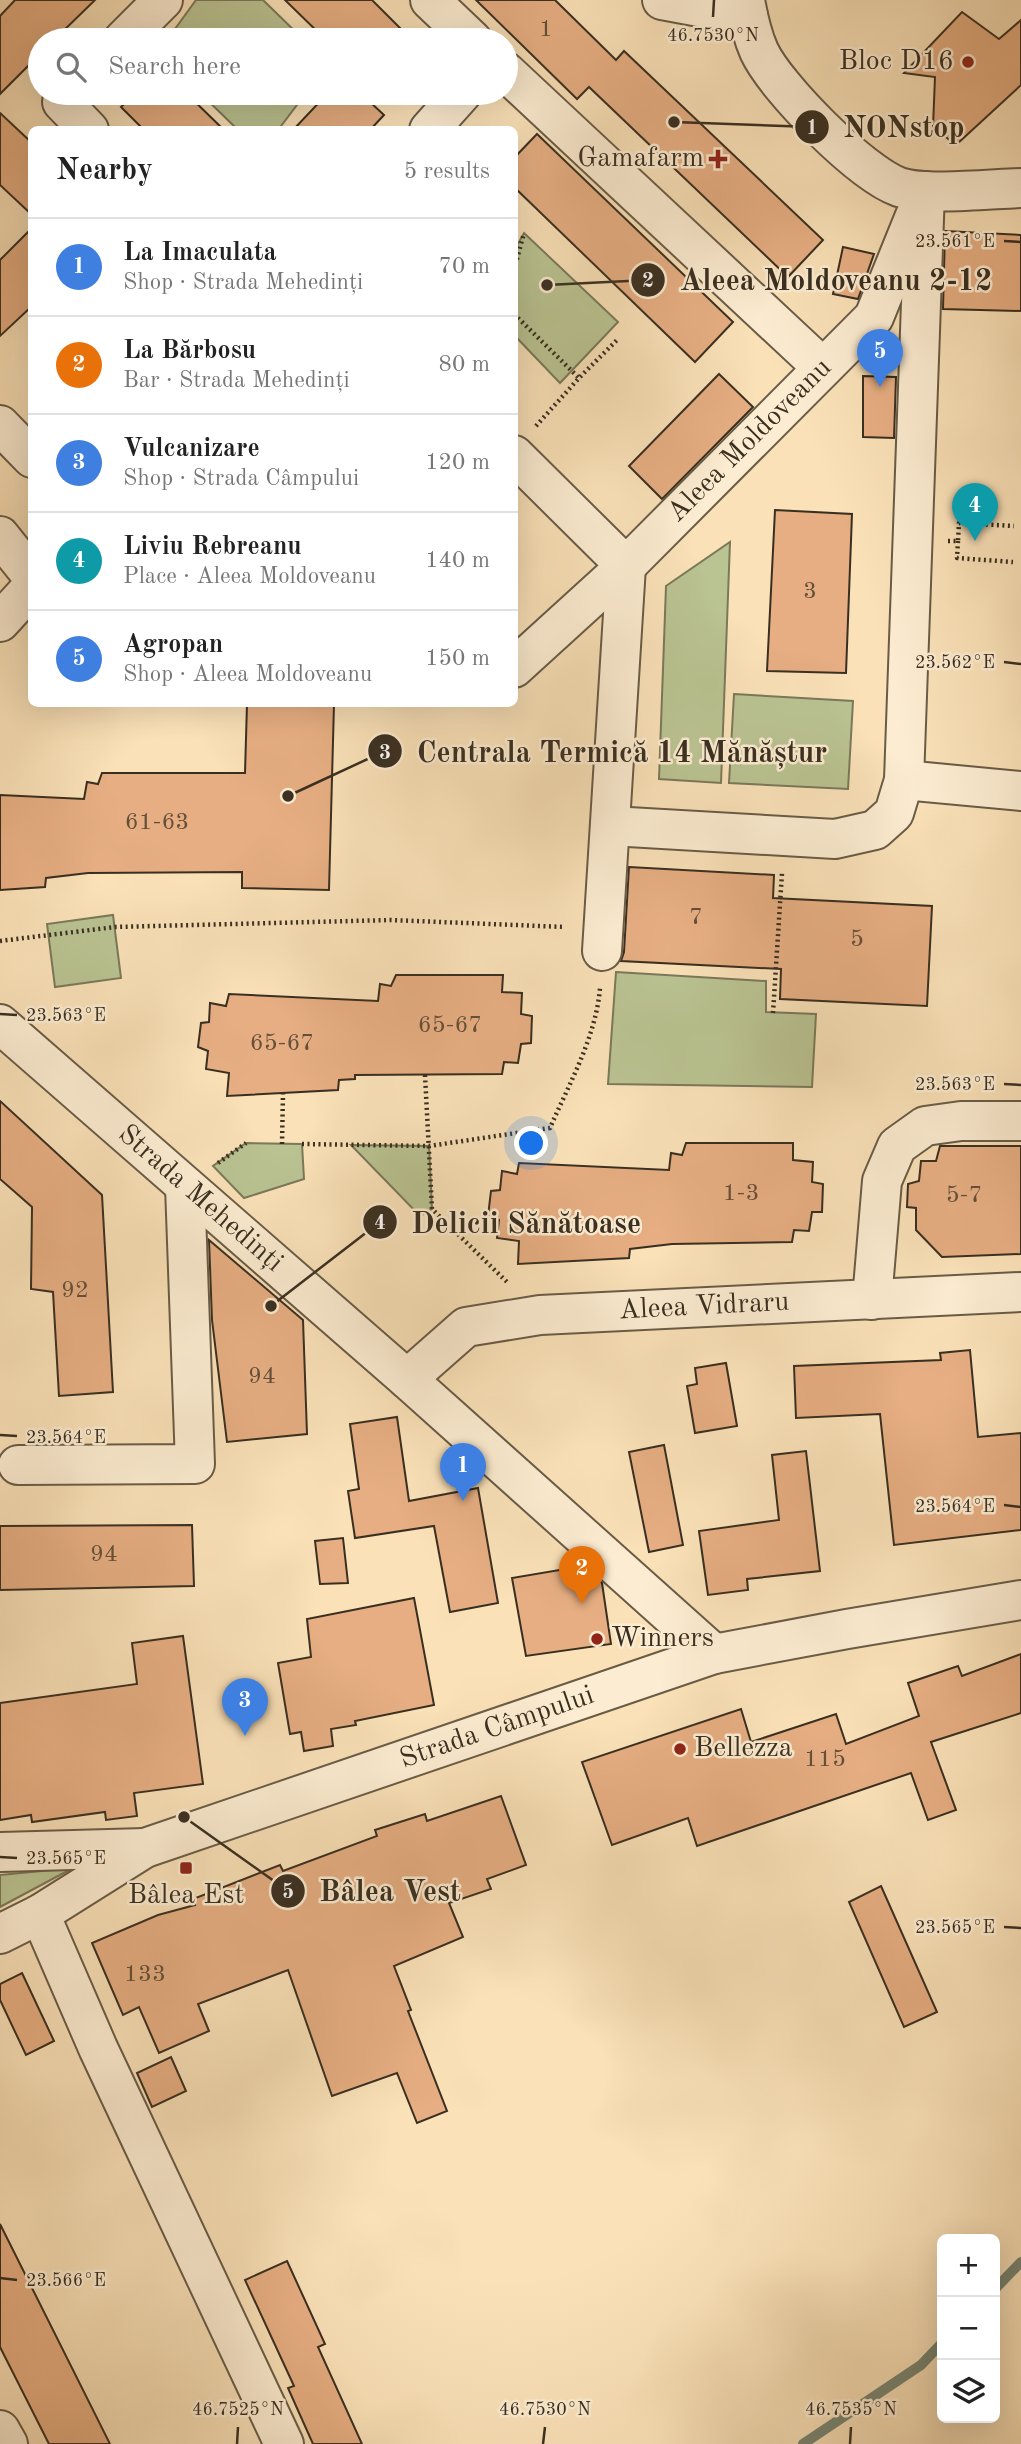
<!DOCTYPE html>
<html lang="en">
<head>
<meta charset="utf-8">
<style>
  :root { --surface:#fff; --page:#f6f6f6; --text:#222; --muted:#767676; --line:#e0e0e0; --accent:#8f2418 }
  body { margin:0; font-family:"Old Standard TT",serif; background:var(--page); color:var(--text) }
  .controls { position:absolute; right:21px; bottom:21px; display:grid; overflow:hidden; border-radius:10px; box-shadow:0 7px 28px #0002 }
  .controls button { width:63px; height:63px; display:grid; place-items:center; padding:0; border:0; border-bottom:2px solid var(--line); background:var(--surface); color:var(--text); font:35px sans-serif }
  .you { position:absolute; left:532px; top:1144px; width:24px; height:24px; margin:-18px; border:5px solid #fff; border-radius:50%; background:#1a73e8; box-shadow:0 0 0 10px #1a73e833 }
  .badge { display:grid; place-items:center; width:46px; height:46px; border-radius:50%; background:var(--accent); color:#fff; font-size:23px; font-weight:700 }
  .pin { position:absolute; translate:-50% -58px; filter:drop-shadow(0 2px 4px #0008) }
  .pin::after { content:''; position:absolute; top:37px; width:24px; height:21px; background:inherit; clip-path:polygon(0 0,100% 0,50% 100%) }
  .list { margin:0; padding:0; list-style:none }
  h2 { display:flex; justify-content:space-between; align-items:center; height:91px; margin:0; padding:0 28px; font-size:30px }
  h2 small { font-size:23px; font-weight:400; color:var(--muted) }
  .list li { display:grid; grid-template-columns:46px 1fr auto; gap:21px; align-items:center; box-sizing:border-box; height:98px; padding:0 28px; border-top:2px solid var(--line) }
  .list b { display:block; font-size:26px; white-space:nowrap }
  .list p { margin:0; font-size:23px; white-space:nowrap; color:var(--muted) }
  .list em { font-size:23px; font-style:normal; color:var(--muted) }
  .icon { flex:none; width:38px; height:38px; fill:none; stroke:currentColor; stroke-width:2; stroke-linecap:round; stroke-linejoin:round }
  .map { position:relative; flex:none; width:1021px; height:2444px; overflow:hidden }
  .search { position:absolute; background:var(--surface); box-shadow:0 7px 28px #0002; left:28px; top:28px; width:490px; height:77px; display:flex; align-items:center; gap:18px; box-sizing:border-box; padding:0 24px; border-radius:38px; color:var(--muted); font-size:26px }
  .panel { position:absolute; background:var(--surface); box-shadow:0 7px 28px #0002; left:28px; top:126px; width:490px; height:581px; border-radius:10px }
  .map>svg:first-child { display:block }
  .green { fill:#bac392; stroke:#7a795a; stroke-width:2 }
  .lines { fill:none; stroke-linecap:round; stroke-linejoin:round }
  .stream { stroke:#768574; stroke-width:10 }
  .building { fill:#e6ae82; stroke:#392f21; stroke-width:2 }
  .minor-casing { stroke:#695c47; stroke-width:42 }
  .path { stroke:#392f21; stroke-width:4.5; stroke-dasharray:2 3.5; stroke-linecap:butt }
  .minor { stroke:#fcecd1; stroke-width:38 }
  .ticks { fill:none; stroke:#392f21; stroke-width:2.5 }
  .poi-dot { fill:#8f2418; stroke:#fcecd1; stroke-width:2.5 }
  .labels { text-anchor:middle; dominant-baseline:central; stroke-width:5; stroke-linejoin:round; paint-order:stroke }
  .number-label { font-size:24px; fill:#644f39 }
  .poi-label { font-size:28px; fill:#392f21; stroke:#fcecd1; text-anchor:end }
  .street-label { font-size:28px; fill:#392f21; stroke:#fcecd1 }
  .ticks-label { font-size:18px; text-anchor:middle; fill:#392f21; stroke:#fcecd1; stroke-width:5; stroke-linejoin:round; paint-order:stroke }
  .leader { fill:none; stroke:#392f21; stroke-width:2.5 }
  .callout-dot { fill:#392f21; stroke:#fcecd1; stroke-width:2.5 }
  .mark-label { font-size:21px; text-anchor:middle; font-weight:bold; fill:#fff }
  .callout-label { font-size:30px; text-anchor:middle; font-weight:bold; fill:#392f21; stroke:#fcecd1; stroke-width:5; stroke-linejoin:round; paint-order:stroke }
</style>
</head>
<body>
<div class="map">
<svg width="1021" height="2444" viewBox="0 0 1021 2444">
  <rect width="100%" height="100%" fill="#fae1b8"/>
  <filter id="stains"><feTurbulence type="fractalNoise" baseFrequency=".00286" numOctaves="4"/><feColorMatrix values="0 0 0 0 .2 0 0 0 0 .09 0 0 0 0 .02 0 0 0 .5 -.17"/></filter>
  <radialGradient id="worn" r=".72"><stop offset=".6" stop-color="#630" stop-opacity="0"/><stop offset="1" stop-color="#630" stop-opacity=".3"/></radialGradient>
  <g class="green">
    <path d="M196,0h67l41,40h-137z"/>
    <path d="M200,93h106l-28,37 -41,-1z"/>
    <path d="M524,233l94,89 -58,61 -45,-47v-87z"/>
    <path d="M730,542l-9,241 -62,-4 7,-193z"/>
    <path d="M734,694l119,7 -5,88 -119,-6z"/>
    <path d="M113,915l8,63 -66,9 -8,-63z"/>
    <path d="M616,972l150,9v31l50,2 -4,73 -204,-3z"/>
    <path d="M246,1143l56,1 2,35 -60,19 -31,-32z"/>
    <path d="M351,1145l78,1 3,63 -12,7z"/>
    <path d="M73,1868l-73,39v-32z"/>
  </g>
  <g class="lines">
    <g class="stream">
      <path d="M995,2289l26,-27"/>
      <path d="M803,2444l118,-79 21,-22"/>
    </g>
  </g>
  <g class="building">
    <path d="M15,0h80l-41,40h-14v14l-40,40v-78z"/>
    <path d="M285,0h87l40,40h-86z"/>
    <path d="M476,0h79l61,60 8,-9 199,189 -35,37 -199,-190 -12,12z"/>
    <path d="M962,12l37,27 22,-19v65l-65,60 -23,-18 2,-50 -31,-4z"/>
    <path d="M135,93h51l38,37h-80l-23,-23z"/>
    <path d="M328,93h51l-9,9 14,13 -14,15h-77z"/>
    <path d="M0,113l32,30v72l-32,-30z"/>
    <path d="M537,134l196,188 -38,40 -181,-175v-29z"/>
    <path d="M32,228v78l-32,30v-76z"/>
    <path d="M945,231l76,4v76l-78,-2z"/>
    <path d="M843,247l31,7 -16,45 -25,-5z"/>
    <path d="M719,374l34,33 -91,92 -33,-33z"/>
    <path d="M863,376l33,1 -2,61 -31,-1z"/>
    <path d="M775,510l77,4 -6,159 -79,-2z"/>
    <path d="M247,704h87l-5,186 -87,-2v-16l-154,1 -42,5 -1,9 -45,3v-95l84,4 3,-17 11,2 4,-11h143z"/>
    <path d="M629,867l145,8 -1,23 159,8 -5,100 -147,-7 1,-30 -160,-8 3,-9z"/>
    <path d="M396,975h107l-1,17 20,1 -1,21 11,2 -1,27 -10,1 -3,19 -14,-1 -2,12 -147,1v4l-16,1 -1,10 -111,6 2,-23 -23,-4 2,-18 -10,-4 3,-24 8,-1 1,-19 16,3 3,-12 149,7 2,-17 11,2z"/>
    <path d="M0,1101l102,94 11,197 -54,4 -6,-104 -22,-3 1,-82 -32,-28z"/>
    <path d="M686,1143h107v17l20,2 -1,20 11,2 -1,28h-10l-3,19 -15,-1 -2,12 -120,2 -42,5 -1,9 -111,6 1,-23 -22,-3 2,-18 -11,-4 3,-25 9,-1 2,-19 15,3 2,-11 150,7 2,-17 11,2z"/>
    <path d="M940,1146h81v108l-79,3 -26,-27v-22l-9,-1 1,-23 11,-3 2,-20h15z"/>
    <path d="M209,1240l94,80 4,114 -80,8 -15,-122z"/>
    <path d="M970,1350l8,87 43,-4v97l-127,15 -14,-131 -84,4 -2,-52 147,-6 -1,-7z"/>
    <path d="M726,1363l11,63 -42,7 -8,-47 10,-2 -2,-16z"/>
    <path d="M397,1417l12,84 69,-13 20,115 -48,9 -16,-86 -79,12 -7,-47 11,-2 -9,-65z"/>
    <path d="M664,1445l19,100 -34,7 -20,-100z"/>
    <path d="M806,1451l14,120 -73,8 1,11 -40,5 -9,-64 80,-11 -7,-65z"/>
    <path d="M192,1525l2,61 -194,4v-64z"/>
    <path d="M343,1538l5,45 -28,1 -5,-43z"/>
    <path d="M583,1566l19,17 9,61 -85,12 -14,-78z"/>
    <path d="M414,1598l20,107 -79,16 1,4 -25,4 2,17 -29,5 -3,-19 -11,2 -12,-71 33,-6 -4,-38z"/>
    <path d="M183,1636l20,148 -69,9 3,23 -31,4 -1,-8 -73,10 -1,-7 -31,5v-117l137,-19 -5,-41z"/>
    <path d="M1021,1654v59l-90,29 25,68 -28,10 -17,-47 -214,73 -9,-28 -76,27 -30,-83 159,-53 10,33 85,-28 10,30 73,-28 -11,-33 50,-17 4,10z"/>
    <path d="M501,1796l25,69 -39,14 4,10 -42,14 14,34 -69,29 17,44 -3,1 39,100 -30,12 -20,-50 -65,23 -44,-126 -90,34 11,27 -50,22 -20,-46 -16,8 -31,-72 66,-28 37,-10 -2,-6 87,-34 3,6 94,-35 -2,-6 50,-16 2,7z"/>
    <path d="M881,1886l56,126 -33,15 -55,-125z"/>
    <path d="M22,1973l32,68 -28,14 -26,-55v-16z"/>
    <path d="M171,2057l15,34 -34,16 -15,-34z"/>
    <path d="M0,2224l110,220h-61l-49,-97z"/>
    <path d="M287,2261l38,83 -7,3 44,97h-49l-25,-56 6,-2 -49,-106z"/>
  </g>
  <g class="lines">
    <defs>
      <g id="minor">
        <path d="M430,0l42,40"/>
        <path d="M662,0l86,16"/>
        <path d="M745,0c3,17 7,35 14,51 17,37 102,122 140,136 27,9 91,2 122,1"/>
        <path d="M123,40l40,-40"/>
        <path d="M506,72l317,296"/>
        <path d="M72,93l-10,9 27,28"/>
        <path d="M429,130l33,-37"/>
        <path d="M0,425l32,33"/>
        <path d="M514,455l112,111 -24,385"/>
        <path d="M0,536l32,40"/>
        <path d="M0,622l32,-35"/>
        <path d="M514,668l112,-102 248,-249 41,-101"/>
        <path d="M904,780l117,11"/>
        <path d="M611,826l224,13 40,-9 19,-17 10,-33 21,-589"/>
        <path d="M0,1024l407,355 307,275"/>
        <path d="M872,1300l10,-119 15,-35 28,-20 36,-5h60"/>
        <path d="M407,1379l59,-52 74,-12 481,-23"/>
        <path d="M18,1465l177,-1 -10,-278"/>
        <path d="M0,1852l145,-4"/>
        <path d="M40,1914l58,134 186,396"/>
        <path d="M0,1934l40,-20 105,-66 569,-194 133,-25 174,-29"/>
        <path d="M0,2430l8,14"/>
      </g>
    </defs>
    <use href="#minor" class="minor-casing"/>
    <g class="path">
      <path d="M514,270l10,-37"/>
      <path d="M514,314l65,64"/>
      <path d="M536,426l43,-48 38,-38"/>
      <path d="M948,541h10l1,-18 55,3"/>
      <path d="M958,541l-1,17 56,4"/>
      <path d="M0,941l115,-14 276,-7 174,7"/>
      <path d="M773,1013l9,-140"/>
      <path d="M425,1075l7,134 75,73"/>
      <path d="M282,1144l1,-51"/>
      <path d="M302,1144l127,2 121,-18c19,-44 46,-91 50,-140"/>
      <path d="M218,1163l28,-20"/>
    </g>
    <use href="#minor" class="minor"/>
  </g>
  <path class="ticks" d="M713,17l1,-17M1004,241l17,1M1004,662l17,2M0,1014l17,1M1004,1084l17,1M0,1435l17,1M1004,1505l17,2M0,1857l17,1M1004,1927l17,1M0,2278l17,2M237,2444l1,-17M543,2444l2,-17M850,2444l1,-17"/>
  <g class="poi-dot">
    <circle cx="968" cy="62" r="7"/>
    <path d="M714.5 148.5h7v7h7v7h-7v7h-7v-7h-7v-7h7z"/>
    <circle cx="597" cy="1639" r="7"/>
    <circle cx="680" cy="1749" r="7"/>
    <rect x="179" y="1861" width="14" height="14" rx="3.5"/>
  </g>
  <g class="labels">
    <g class="number-label">
      <text x="546" y="30">1</text>
      <text x="810" y="592">3</text>
      <text x="157" y="823">61-63</text>
      <text x="696" y="918">7</text>
      <text x="857" y="940">5</text>
      <text x="450" y="1026">65-67</text>
      <text x="282" y="1044">65-67</text>
      <text x="741" y="1194">1-3</text>
      <text x="964" y="1196">5-7</text>
      <text x="75" y="1291">92</text>
      <text x="262" y="1377">94</text>
      <text x="104" y="1555">94</text>
      <text x="825" y="1760">115</text>
      <text x="145" y="1975">133</text>
    </g>
    <g class="poi-label">
      <text x="954" y="62">Bloc D16</text>
      <text x="704" y="159">Gamafarm</text>
      <text x="611" y="1639" text-anchor="start">Winners</text>
      <text x="694" y="1749" text-anchor="start">Bellezza</text>
      <text x="186" y="1896" text-anchor="middle">Bâlea Est</text>
    </g>
    <g class="street-label">
      <text transform="translate(750 441) rotate(-45)">Aleea Moldoveanu</text>
      <text transform="translate(200 1199) rotate(41)">Strada Mehedinți</text>
      <text transform="translate(704 1307) rotate(-3)">Aleea Vidraru</text>
      <text transform="translate(497 1728) rotate(-19)">Strada Câmpului</text>
    </g>
  </g>
  <g class="ticks-label">
    <text x="713" y="41">46.7530°N</text>
    <text x="955" y="247">23.561°E</text>
    <text x="955" y="668">23.562°E</text>
    <text x="66" y="1021">23.563°E</text>
    <text x="955" y="1090">23.563°E</text>
    <text x="66" y="1443">23.564°E</text>
    <text x="955" y="1512">23.564°E</text>
    <text x="66" y="1864">23.565°E</text>
    <text x="955" y="1933">23.565°E</text>
    <text x="66" y="2286">23.566°E</text>
    <text x="238" y="2415">46.7525°N</text>
    <text x="545" y="2415">46.7530°N</text>
    <text x="851" y="2415">46.7535°N</text>
  </g>
  <path class="leader" d="M674 122L812 127M547 285L648 280M288 796L385 751M271 1306L380 1222M184 1817L288 1891"/>
  <g class="callout-dot">
    <circle cx="674" cy="122" r="7"/>
    <circle cx="547" cy="285" r="7"/>
    <circle cx="288" cy="796" r="7"/>
    <circle cx="271" cy="1306" r="7"/>
    <circle cx="184" cy="1817" r="7"/>
    <circle cx="812" cy="127" r="18"/>
    <circle cx="648" cy="280" r="18"/>
    <circle cx="385" cy="751" r="18"/>
    <circle cx="380" cy="1222" r="18"/>
    <circle cx="288" cy="1891" r="18"/>
  </g>
  <g class="mark-label">
    <text x="812" y="134">1</text>
    <text x="648" y="287">2</text>
    <text x="385" y="759">3</text>
    <text x="380" y="1229">4</text>
    <text x="288" y="1898">5</text>
  </g>
  <g class="callout-label">
    <text x="904" y="137">NONstop</text>
    <text x="836" y="290">Aleea Moldoveanu 2-12</text>
    <text x="622" y="762">Centrala Termică 14 Mănăștur</text>
    <text x="526" y="1233">Delicii Sănătoase</text>
    <text x="390" y="1901">Bâlea Vest</text>
  </g>
  <rect width="100%" height="100%" filter="url(#stains)"/>
  <rect width="100%" height="100%" fill="url(#worn)"/>
</svg>
<div class="controls">
<button>+</button>
<button>−</button>
<button><svg class="icon" aria-label="layers" viewBox="0 0 24 24"><path d="M12 4l9 5-9 5-9-5zM3 14l9 5 9-5"/></svg></button>
</div>
<div class="you"></div>
<div class="pin badge" style="left:463px;top:1501px;background:#3f7fe0">1</div>
<div class="pin badge" style="left:582px;top:1604px;background:#e8710a">2</div>
<div class="pin badge" style="left:245px;top:1736px;background:#3f7fe0">3</div>
<div class="pin badge" style="left:975px;top:541px;background:#0f9aa8">4</div>
<div class="pin badge" style="left:880px;top:387px;background:#3f7fe0">5</div>
<div class="search"><svg class="icon" aria-label="search" viewBox="0 0 24 24"><circle cx="10" cy="10" r="6"/><path d="M15 15l6 6"/></svg>Search here</div>
<section class="panel">
<h2>Nearby<small>5 results</small></h2>
<ul class="list">
<li><span class="badge" style="background:#3f7fe0">1</span><div><b>La Imaculata</b><p>Shop · Strada Mehedinți</p></div><em>70 m</em></li>
<li><span class="badge" style="background:#e8710a">2</span><div><b>La Bărbosu</b><p>Bar · Strada Mehedinți</p></div><em>80 m</em></li>
<li><span class="badge" style="background:#3f7fe0">3</span><div><b>Vulcanizare</b><p>Shop · Strada Câmpului</p></div><em>120 m</em></li>
<li><span class="badge" style="background:#0f9aa8">4</span><div><b>Liviu Rebreanu</b><p>Place · Aleea Moldoveanu</p></div><em>140 m</em></li>
<li><span class="badge" style="background:#3f7fe0">5</span><div><b>Agropan</b><p>Shop · Aleea Moldoveanu</p></div><em>150 m</em></li>
</ul>
</section>
</div>
</body>
</html>
